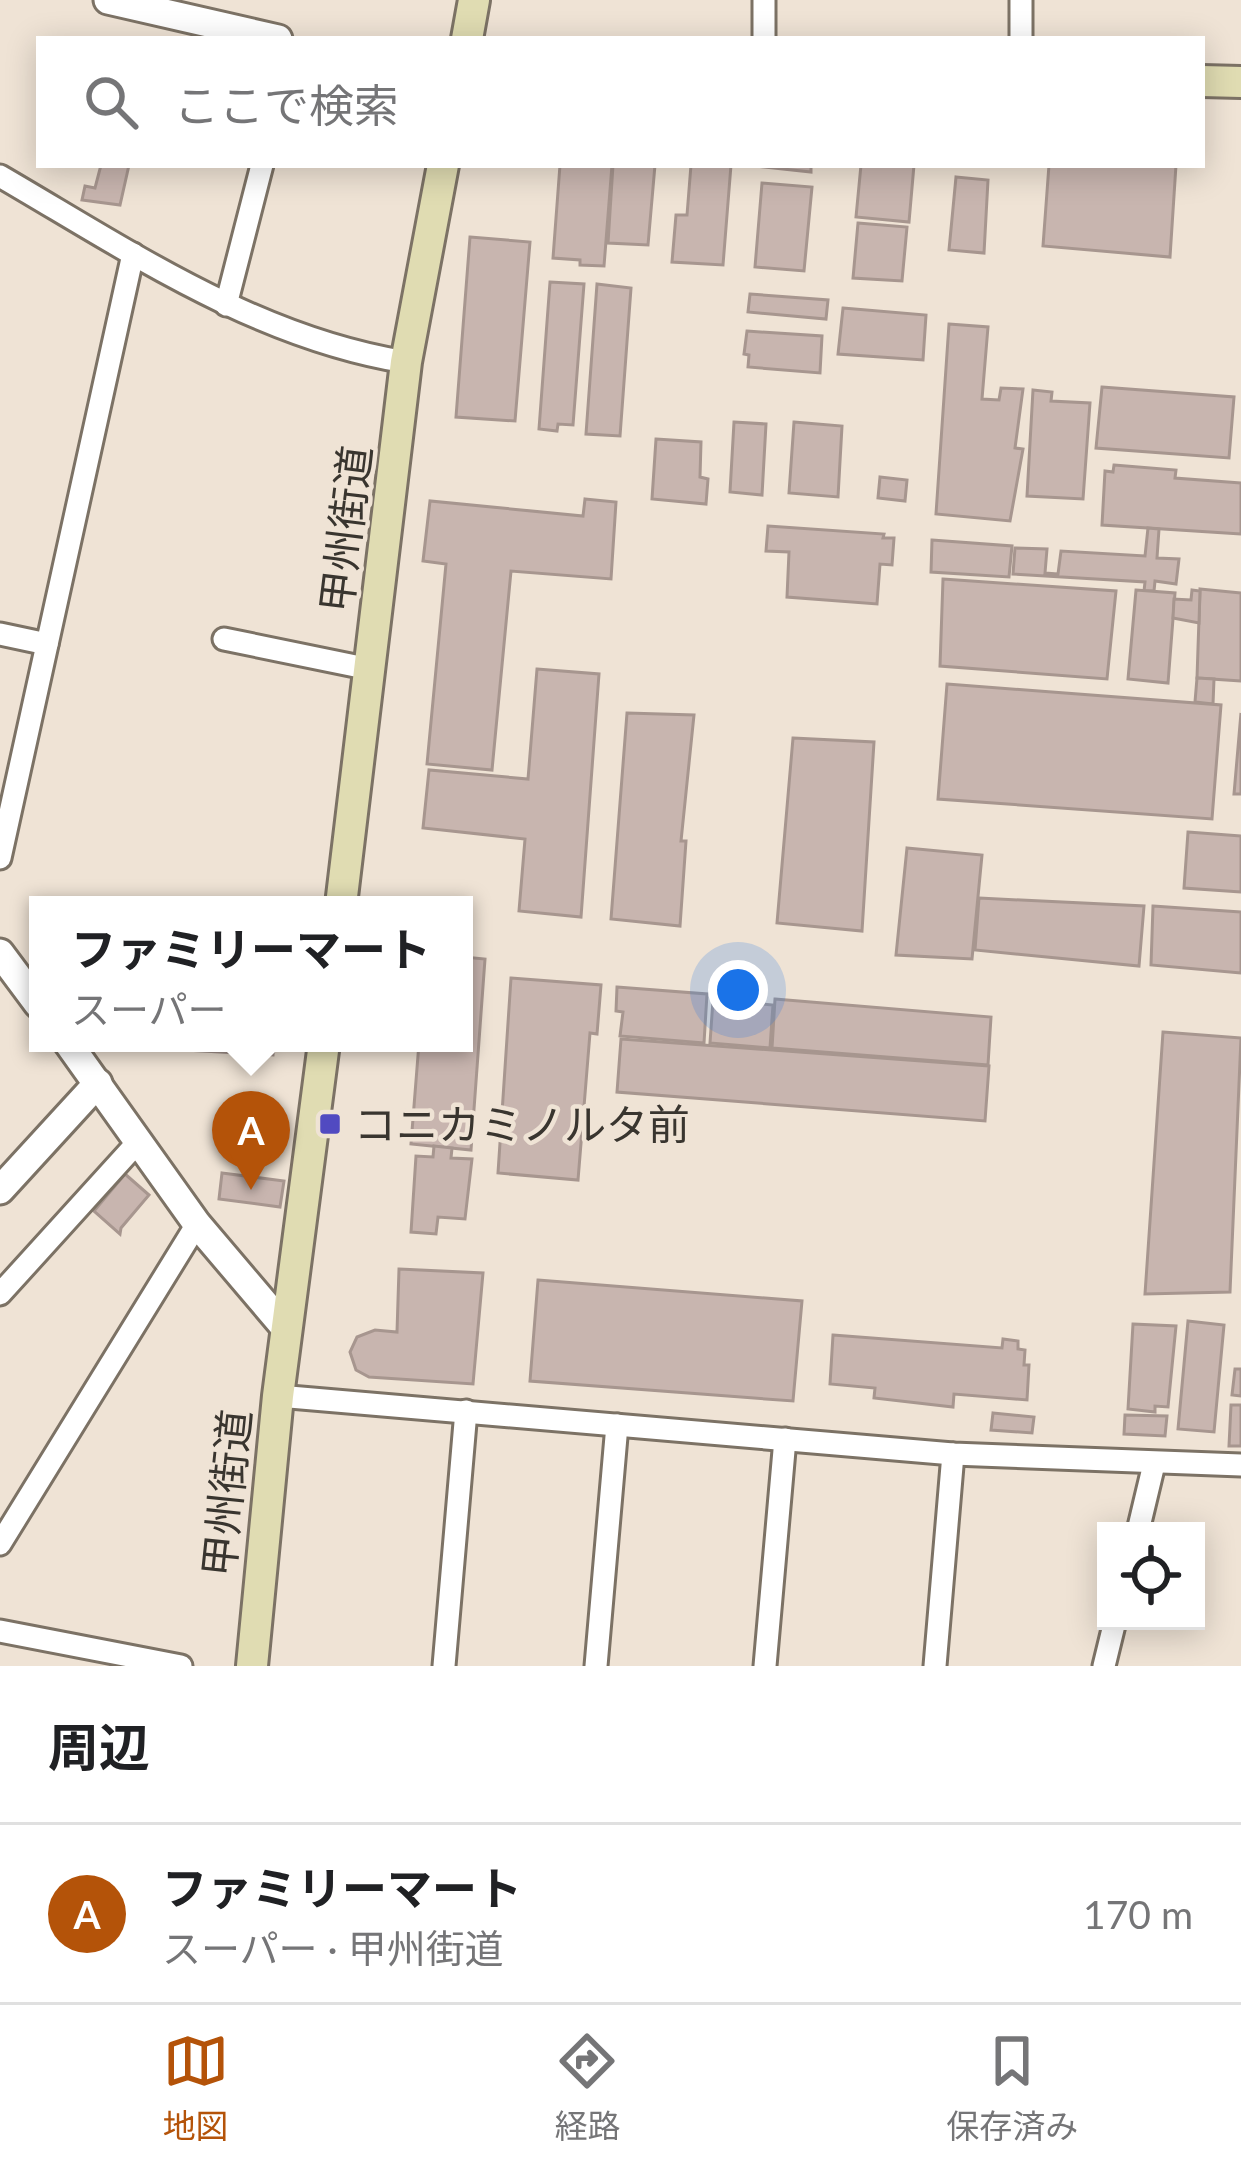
<!DOCTYPE html>
<html lang="ja">
<head>
<meta charset="utf-8">
<style>
  :root { --surface:#fff; --page:#f6f6f6; --text:#202124; --muted:#757577; --line:#e0e0e0; --accent:#b45309 }
  body { margin:0; font-family:Lato,"Noto Sans JP",sans-serif; background:var(--page); color:var(--text) }
  .controls { position:absolute; right:36px; bottom:36px; display:grid; overflow:hidden; border-radius:0px; box-shadow:0 6px 30px #0003 }
  .controls button { width:108px; height:108px; display:grid; place-items:center; padding:0; border:0; border-bottom:3px solid var(--line); background:var(--surface); color:var(--text); font:60px sans-serif }
  .you { position:absolute; left:738px; top:990px; width:42px; height:42px; margin:-30px; border:9px solid #fff; border-radius:50%; background:#1a73e8; box-shadow:0 0 0 18px #1a73e833 }
  .badge { display:grid; place-items:center; width:78px; height:78px; border-radius:50%; background:var(--accent); color:#fff; font-size:39px; font-weight:700 }
  .pin { position:absolute; translate:-50% -99px; filter:drop-shadow(0 3px 6px #0008) }
  .pin::after { content:''; position:absolute; top:63px; width:42px; height:36px; background:inherit; clip-path:polygon(0 0,100% 0,50% 100%) }
  .popup { position:absolute; left:29px; top:896px; width:444px; height:156px; box-sizing:border-box; display:grid; place-content:center; border-radius:0px; background:var(--surface); filter:drop-shadow(0 3px 9px #0005); font-size:39px; white-space:nowrap; color:var(--muted) }
  .popup b { font-size:45px; color:var(--text) }
  .popup::after { content:''; position:absolute; left:50%; top:100%; margin-left:-24px; border:24px solid transparent; border-top-color:var(--surface) }
  .list { margin:0; padding:0; list-style:none }
  h2 { display:flex; justify-content:space-between; align-items:center; height:156px; margin:0; padding:0 48px; font-size:51px }
  h2 small { font-size:39px; font-weight:400; color:var(--muted) }
  .list li { display:grid; grid-template-columns:78px 1fr auto; gap:36px; align-items:center; box-sizing:border-box; height:180px; padding:0 48px; border-top:3px solid var(--line) }
  .list b { display:block; font-size:45px; white-space:nowrap }
  .list p { margin:0; font-size:39px; white-space:nowrap; color:var(--muted) }
  .list em { font-size:39px; font-style:normal; color:var(--muted) }
  .icon { flex:none; width:66px; height:66px; fill:none; stroke:currentColor; stroke-width:2; stroke-linecap:round; stroke-linejoin:round }
  .map { position:relative; flex:none; width:1241px; height:1666px; overflow:hidden }
  .search { position:absolute; background:var(--surface); box-shadow:0 6px 30px #0003; left:36px; right:36px; top:36px; height:132px; display:flex; align-items:center; gap:30px; box-sizing:border-box; padding:0 42px; border-radius:0px; color:var(--muted); font-size:45px }
  .sheet { height:336px; background:var(--surface) }
  nav { display:flex; justify-content:space-around; align-items:center; box-sizing:border-box; height:168px; border-top:3px solid var(--line); background:var(--surface); font-size:33px; color:var(--muted) }
  nav a { display:grid; justify-items:center; gap:6px }
  nav .on { color:var(--accent) }
  .map>svg:first-child { display:block }
  .building { fill:#c8b5af; stroke:#a7968f; stroke-width:3 }
  .lines { fill:none; stroke-linecap:round; stroke-linejoin:round }
  .minor-casing { stroke:#7c7265; stroke-width:27 }
  .tertiary-casing { stroke:#7c7265; stroke-width:33 }
  .secondary-casing { stroke:#7c7265; stroke-width:36 }
  .minor { stroke:#fff; stroke-width:21 }
  .tertiary { stroke:#fff; stroke-width:27 }
  .secondary { stroke:#e0dcb2; stroke-width:30 }
  .poi-dot { fill:#514ac1; stroke:#efe3d5; stroke-width:4.5 }
  .labels { text-anchor:middle; dominant-baseline:central; stroke-width:9; stroke-linejoin:round; paint-order:stroke }
  .street-label { font-size:42px; fill:#39352f; stroke:#efe3d5 }
  .poi-label { font-size:42px; fill:#39352f; stroke:#efe3d5; text-anchor:start }
</style>
</head>
<body>
<div class="map">
<svg width="1241" height="1666" viewBox="0 0 1241 1666">
  <rect width="100%" height="100%" fill="#efe3d5"/>
  <g class="building">
    <path d="M101,165h28l-9,40 -38,-5 3,-14 10,2z"/>
    <path d="M560,165h52l-8,101 -24,-1v-5l-27,-2z"/>
    <path d="M613,165h42l-7,80 -40,-2z"/>
    <path d="M691,165h40l-8,100 -51,-3 4,-47h11z"/>
    <path d="M755,165h56v7l-56,-6z"/>
    <path d="M861,165h53l-5,57 -53,-5z"/>
    <path d="M1049,165h127l-6,92 -127,-11z"/>
    <path d="M956,177l32,3 -4,73 -35,-3z"/>
    <path d="M762,183l50,4 -8,84 -49,-4z"/>
    <path d="M858,223l49,4 -5,54 -49,-3z"/>
    <path d="M470,237l60,5 -15,179 -59,-4z"/>
    <path d="M550,282l34,2 -11,141 -15,-1 -1,7 -18,-2z"/>
    <path d="M597,284l34,4 -11,148 -34,-2z"/>
    <path d="M750,294l78,6 -2,19 -78,-7z"/>
    <path d="M843,308l83,7 -3,45 -85,-6z"/>
    <path d="M949,324l39,3 -6,72 17,1 2,-12 22,1 -8,59 8,1 -13,72 -74,-7z"/>
    <path d="M747,331l75,5 -2,37 -72,-6 1,-12 -5,-1z"/>
    <path d="M1102,387l132,10 -5,61 -133,-10z"/>
    <path d="M1033,390l19,2 -1,9 39,2 -7,96 -56,-3z"/>
    <path d="M734,422l32,2 -4,71 -32,-3z"/>
    <path d="M794,422l48,4 -4,71 -49,-4z"/>
    <path d="M656,439l45,3 -1,35 8,2 -2,25 -54,-5z"/>
    <path d="M1114,465l62,5 -1,8 66,5v51l-139,-9 3,-54 8,1z"/>
    <path d="M880,477l27,3 -2,21 -27,-3z"/>
    <path d="M585,499l31,3 -5,77 -100,-8 -19,199 -65,-6 19,-200 -23,-3 7,-60 153,15z"/>
    <path d="M768,526l116,8 -1,4h11l-2,27 -12,-1 -3,40 -90,-7 2,-45 -23,-1z"/>
    <path d="M1148,528l11,1 -2,29 22,1 -3,25 -21,-3 -1,10h-10l1,-9 -132,-8 2,-26 32,1 -2,24 13,1 3,-23 84,5z"/>
    <path d="M932,540l80,6 -3,31 -78,-5z"/>
    <path d="M943,579l173,12 -9,88 -167,-13z"/>
    <path d="M1200,589l41,4v88l-44,-3z"/>
    <path d="M1136,590l39,3 -7,90 -40,-4z"/>
    <path d="M1192,590l8,1 -1,32 -26,-5 1,-19 17,1z"/>
    <path d="M537,669l62,5 -18,243 -62,-6 6,-72 -102,-11 6,-58 99,9z"/>
    <path d="M1197,678l17,1 -1,25 -18,-2z"/>
    <path d="M947,684l274,21 -9,114 -274,-20z"/>
    <path d="M627,713l67,2 -13,126h5l-6,85 -69,-7z"/>
    <path d="M1241,713v81h-7z"/>
    <path d="M793,738l81,4 -12,189 -85,-8z"/>
    <path d="M1188,832l53,4v56l-57,-4z"/>
    <path d="M907,848l75,7 -10,104 -76,-4z"/>
    <path d="M979,898l165,8 -5,60 -164,-16z"/>
    <path d="M1153,906l88,6v61l-90,-8z"/>
    <path d="M464,957l21,2 -14,191 -60,-6 8,-101h45z"/>
    <path d="M511,978l90,7 -4,49 -7,-1 -12,147 -80,-7z"/>
    <path d="M617,987l90,7 -3,49 -84,-7 3,-24 -7,-1z"/>
    <path d="M775,999l216,18 -3,48 -216,-17z"/>
    <path d="M713,1000l60,5 -3,43 -60,-5z"/>
    <path d="M1163,1032l78,6 -11,254 -85,2z"/>
    <path d="M621,1039l368,27 -4,55 -368,-29z"/>
    <path d="M187,1043h87l-1,12 -87,-5z"/>
    <path d="M434,1146l18,2 -1,10 21,1 -7,60 -27,-2 -2,17 -25,-2 5,-76 17,1z"/>
    <path d="M222,1173l62,8 -4,26 -61,-8z"/>
    <path d="M125,1174l24,21 -28,33 -1,6 -26,-23z"/>
    <path d="M399,1269l84,4 -10,111 -104,-7 -13,-7 -6,-18 7,-15 18,-7 22,2z"/>
    <path d="M538,1280l264,21 -9,100 -263,-20z"/>
    <path d="M1188,1321l36,4 -10,107 -36,-3z"/>
    <path d="M1133,1324l43,2 -8,81 -13,-1v6l-27,-3z"/>
    <path d="M833,1335l169,13 1,-9 15,2v8l7,1 -1,15h5l-2,35 -73,-6 -1,13 -79,-9 1,-10 -45,-4z"/>
    <path d="M1235,1369h6v27l-9,-1z"/>
    <path d="M1231,1405h10v41h-12z"/>
    <path d="M993,1413l41,4 -2,16 -41,-3z"/>
    <path d="M1125,1415l42,1 -2,20 -41,-2z"/>
  </g>
  <g class="lines">
    <defs>
      <g id="minor">
        <path d="M764,0v39"/>
        <path d="M1021,39v-39"/>
        <path d="M0,176c129,75 256,162 406,186"/>
        <path d="M226,305l36,-140"/>
        <path d="M0,634l47,10"/>
        <path d="M224,639l146,30"/>
        <path d="M0,858l133,-604"/>
        <path d="M0,1294l137,-151"/>
        <path d="M278,1396l675,58 288,11"/>
        <path d="M1138,1531l16,-67"/>
        <path d="M0,1544l197,-320"/>
        <path d="M0,1631l181,35"/>
        <path d="M444,1666l22,-255"/>
        <path d="M596,1666l21,-241"/>
        <path d="M765,1666l20,-227"/>
        <path d="M935,1666l18,-212"/>
        <path d="M1104,1666l11,-45"/>
      </g>
      <g id="tertiary">
        <path d="M108,0l170,39"/>
        <path d="M0,953l38,51"/>
        <path d="M68,1043l129,181 90,106"/>
        <path d="M0,1190l98,-107"/>
      </g>
      <g id="secondary">
        <path d="M467,39l7,-39"/>
        <path d="M1202,81l39,1"/>
        <path d="M341,905l65,-543 37,-197"/>
        <path d="M252,1666l26,-270 46,-353"/>
      </g>
    </defs>
    <use href="#minor" class="minor-casing"/>
    <use href="#tertiary" class="tertiary-casing"/>
    <use href="#secondary" class="secondary-casing"/>
    <use href="#minor" class="minor"/>
    <use href="#tertiary" class="tertiary"/>
    <use href="#secondary" class="secondary"/>
  </g>
  <rect class="poi-dot" x="318" y="1112" width="24" height="24" rx="6"/>
  <g class="labels">
    <g class="street-label">
      <text transform="translate(345 529) rotate(-83)">甲州街道</text>
      <text transform="translate(226 1493) rotate(-84)">甲州街道</text>
    </g>
    <g class="poi-label">
      <text x="354" y="1124">コニカミノルタ前</text>
    </g>
  </g>
</svg>
<div class="controls">
<button><svg class="icon" aria-label="locate" viewBox="0 0 24 24"><circle cx="12" cy="12" r="6"/><path d="M12 2v4M12 18v4M2 12h4M18 12h4"/></svg></button>
</div>
<div class="you"></div>
<div class="pin badge" style="left:251px;top:1190px">A</div>
<div class="popup"><b>ファミリーマート</b>スーパー</div>
<div class="search"><svg class="icon" aria-label="search" viewBox="0 0 24 24"><circle cx="10" cy="10" r="6"/><path d="M15 15l6 6"/></svg>ここで検索</div>
</div>
<section class="sheet">
<h2>周辺<small></small></h2>
<ul class="list">
<li><span class="badge">A</span><div><b>ファミリーマート</b><p>スーパー · 甲州街道</p></div><em>170 m</em></li>
</ul>
</section>
<nav>
<a class="on"><svg class="icon" aria-label="map" viewBox="0 0 24 24"><path d="M3 6l6-2 6 2 6-2v14l-6 2-6-2-6 2zM9 4v14M15 6v14"/></svg>地図</a>
<a><svg class="icon" aria-label="directions" viewBox="0 0 24 24"><path d="M12 3l9 9-9 9-9-9zM9 14v-3h6M13 9l2 2-2 2"/></svg>経路</a>
<a><svg class="icon" aria-label="saved" viewBox="0 0 24 24"><path d="M7 4h10v16l-5-4-5 4z"/></svg>保存済み</a>
</nav>
</body>
</html>
